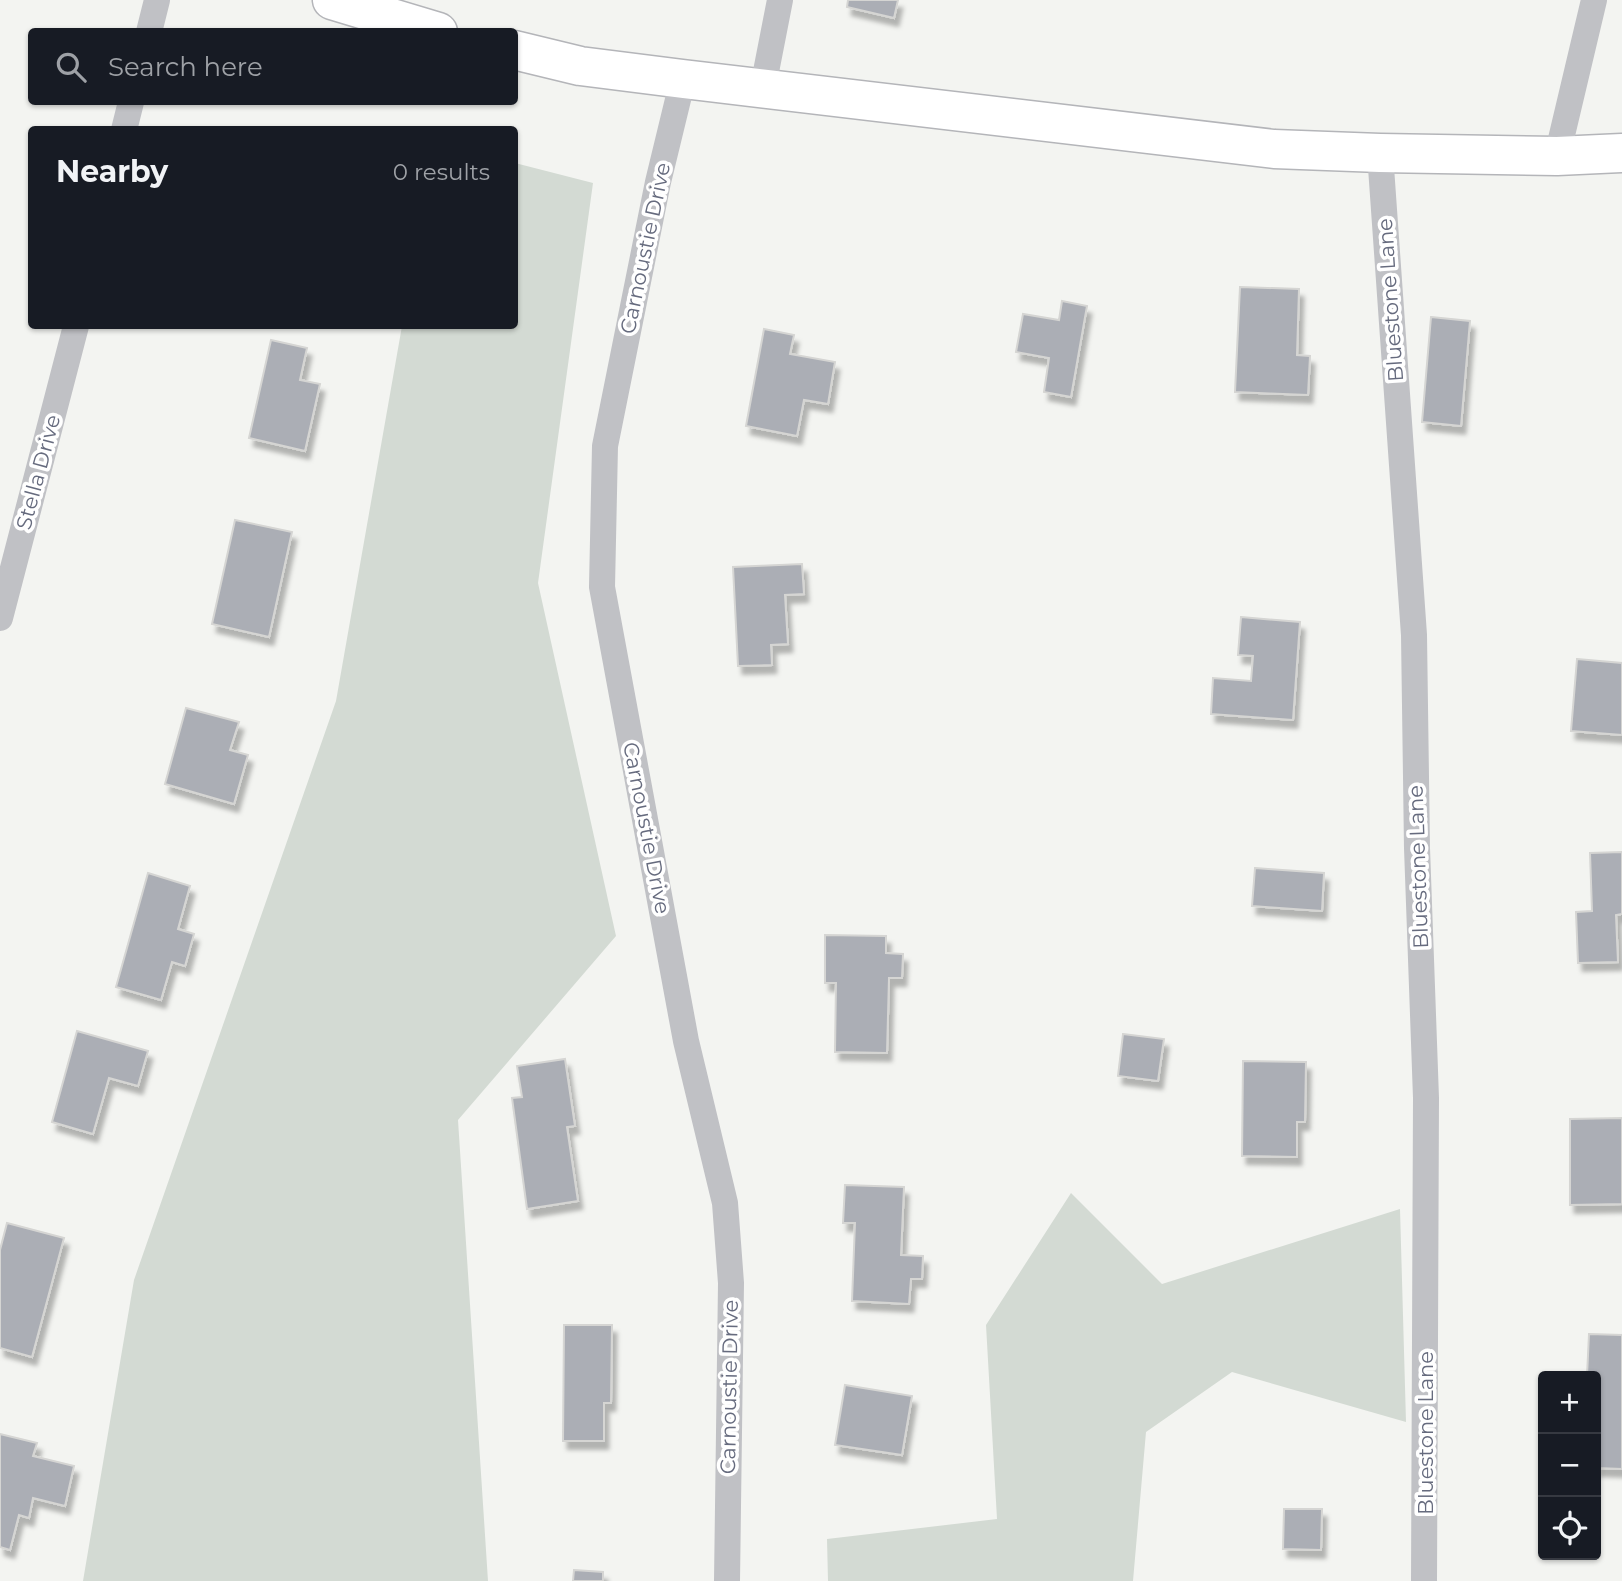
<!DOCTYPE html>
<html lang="en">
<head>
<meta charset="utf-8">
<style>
  :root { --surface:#171b24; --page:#242831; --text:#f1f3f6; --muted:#9ea1a6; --line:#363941 }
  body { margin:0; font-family:Montserrat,sans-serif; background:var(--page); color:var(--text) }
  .controls { position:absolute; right:21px; bottom:21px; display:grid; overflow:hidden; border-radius:7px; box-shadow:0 2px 5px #0004 }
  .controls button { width:63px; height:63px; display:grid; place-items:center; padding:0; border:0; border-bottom:2px solid var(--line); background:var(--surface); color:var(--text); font:35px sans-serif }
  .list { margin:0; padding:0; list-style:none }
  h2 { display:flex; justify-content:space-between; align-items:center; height:91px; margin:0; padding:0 28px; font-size:30px }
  h2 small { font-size:23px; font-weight:400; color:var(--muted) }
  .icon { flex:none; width:38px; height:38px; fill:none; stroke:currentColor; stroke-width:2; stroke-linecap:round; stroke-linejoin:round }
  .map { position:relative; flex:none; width:1622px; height:1581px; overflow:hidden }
  .search { position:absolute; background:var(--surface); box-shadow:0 2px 5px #0004; left:28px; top:28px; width:490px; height:77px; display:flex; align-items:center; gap:18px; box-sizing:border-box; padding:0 24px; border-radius:7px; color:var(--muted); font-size:26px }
  .panel { position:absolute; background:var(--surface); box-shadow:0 2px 5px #0004; left:28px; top:126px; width:490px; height:203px; border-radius:7px }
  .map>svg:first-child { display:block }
  .green { fill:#d3dad3 }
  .building { fill:#abaeb5; stroke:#d5d5d3; stroke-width:2; filter:url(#shadow) }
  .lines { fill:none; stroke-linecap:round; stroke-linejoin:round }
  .highway-casing { stroke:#b4b5b9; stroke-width:41 }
  .street { stroke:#c0c1c5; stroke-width:26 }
  .highway { stroke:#fff; stroke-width:38 }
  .labels { text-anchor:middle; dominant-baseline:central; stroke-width:7; stroke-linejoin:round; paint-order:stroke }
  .street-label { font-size:21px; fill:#666b7e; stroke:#fff }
</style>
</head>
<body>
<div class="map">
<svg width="1622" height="1581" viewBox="0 0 1622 1581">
  <defs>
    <filter id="shadow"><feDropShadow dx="4.5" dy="8" stdDeviation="2" flood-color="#0004"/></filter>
  </defs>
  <rect width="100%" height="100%" fill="#f3f4f1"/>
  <g class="green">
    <path d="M515,163l78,20 -55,400 78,353 -158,184 30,461h-405l51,-301 202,-579 66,-375h112z"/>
    <path d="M1071,1193l91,91 238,-75 6,213 -174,-50 -86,60 -13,149h-305l-1,-42 170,-20 -11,-194z"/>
  </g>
  <g class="building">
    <path d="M848,0h50l-4,18 -47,-11z"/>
    <path d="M1240,287l59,2 -2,66 13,1 -2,39 -73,-3z"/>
    <path d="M1062,301l25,5 -16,91 -27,-5 5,-34 -33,-6 7,-38 36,6z"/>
    <path d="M1431,317l39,4 -9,105 -39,-4z"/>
    <path d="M764,329l30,6 -4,19 45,8 -7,42 -24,-4 -7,36 -51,-10z"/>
    <path d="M271,340l36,8 -7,32 20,4 -15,67 -56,-13z"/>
    <path d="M235,520l57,12 -23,105 -57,-13z"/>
    <path d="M802,564l2,30 -19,1 3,49 -17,1 1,20 -34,1 -5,-99z"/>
    <path d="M1241,617l59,5 -7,98 -82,-6 2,-36 38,3 2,-25 -15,-1z"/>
    <path d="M1577,659l45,4v72l-51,-4z"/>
    <path d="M186,708l53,14 -9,28 18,5 -14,49 -69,-20z"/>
    <path d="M1622,852v62l-6,1 2,47 -40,1 -2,-51 16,-1 -2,-58z"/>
    <path d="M1255,868l69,5 -2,38 -70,-5z"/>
    <path d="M148,873l42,13 -12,43 16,5 -9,32 -13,-4 -11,38 -45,-13z"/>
    <path d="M825,935l61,1v17l17,1 -1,24h-13l-2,75 -52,-1 1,-69h-11z"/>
    <path d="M77,1031l71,20 -10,35 -29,-8 -16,56 -41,-12z"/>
    <path d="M1123,1034l41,5 -6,42 -40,-5z"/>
    <path d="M565,1059l10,67 -8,1 11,74 -51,8 -15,-111 10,-1 -5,-31z"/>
    <path d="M1243,1061l63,1 -1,60h-8v35l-55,-1z"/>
    <path d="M1622,1118v86l-52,1v-86z"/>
    <path d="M845,1185l59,2 -3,68 22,1 -1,23h-11l-2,25 -57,-3 3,-78h-12z"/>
    <path d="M7,1223l57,15 -32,119 -32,-9v-98z"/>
    <path d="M564,1325h48l-1,78h-7v38h-41z"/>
    <path d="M1589,1334l33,1v134l-26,-1v-92h-9z"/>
    <path d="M845,1385l67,11 -10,59 -67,-10z"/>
    <path d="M0,1434l37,9 -4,13 41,10 -9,40 -32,-8 -4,20 -10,-3 -9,35 -10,-3z"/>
    <path d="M1284,1509h38l-1,41 -38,-1z"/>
    <path d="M574,1570l29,2v9h-30z"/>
  </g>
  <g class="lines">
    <defs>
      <g id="highway">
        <path d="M332,0l106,32"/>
        <path d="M514,50l66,16 103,13 591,70 106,4 177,3 65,-3"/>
      </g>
    </defs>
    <use href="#highway" class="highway-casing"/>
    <g class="street">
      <path d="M149,32l8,-32"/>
      <path d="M683,79l-25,103 -53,264 -3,141 84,454 39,162 6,80 -4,298"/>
      <path d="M763,87l17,-87"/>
      <path d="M124,130l7,-28"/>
      <path d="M1380,153l34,482 3,213 9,250 -2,483"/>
      <path d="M1557,156l37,-156"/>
      <path d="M0,618l76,-292"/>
    </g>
    <use href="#highway" class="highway"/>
  </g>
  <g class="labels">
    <g class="street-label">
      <text transform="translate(645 248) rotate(-78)">Carnoustie Drive</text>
      <text transform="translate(1390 300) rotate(-94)">Bluestone Lane</text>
      <text transform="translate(38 472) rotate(-75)">Stella Drive</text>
      <text transform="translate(647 828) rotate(79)">Carnoustie Drive</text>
      <text transform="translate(1418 867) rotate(-92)">Bluestone Lane</text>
      <text transform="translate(729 1387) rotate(-89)">Carnoustie Drive</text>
      <text transform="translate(1425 1433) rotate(-90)">Bluestone Lane</text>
    </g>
  </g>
</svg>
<div class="controls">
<button>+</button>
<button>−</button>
<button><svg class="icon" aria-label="locate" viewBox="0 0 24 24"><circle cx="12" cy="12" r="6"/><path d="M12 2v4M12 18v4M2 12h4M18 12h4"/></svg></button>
</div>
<div class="search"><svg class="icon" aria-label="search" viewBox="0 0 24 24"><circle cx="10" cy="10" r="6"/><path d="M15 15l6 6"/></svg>Search here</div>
<section class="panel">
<h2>Nearby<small>0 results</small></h2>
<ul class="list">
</ul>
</section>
</div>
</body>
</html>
